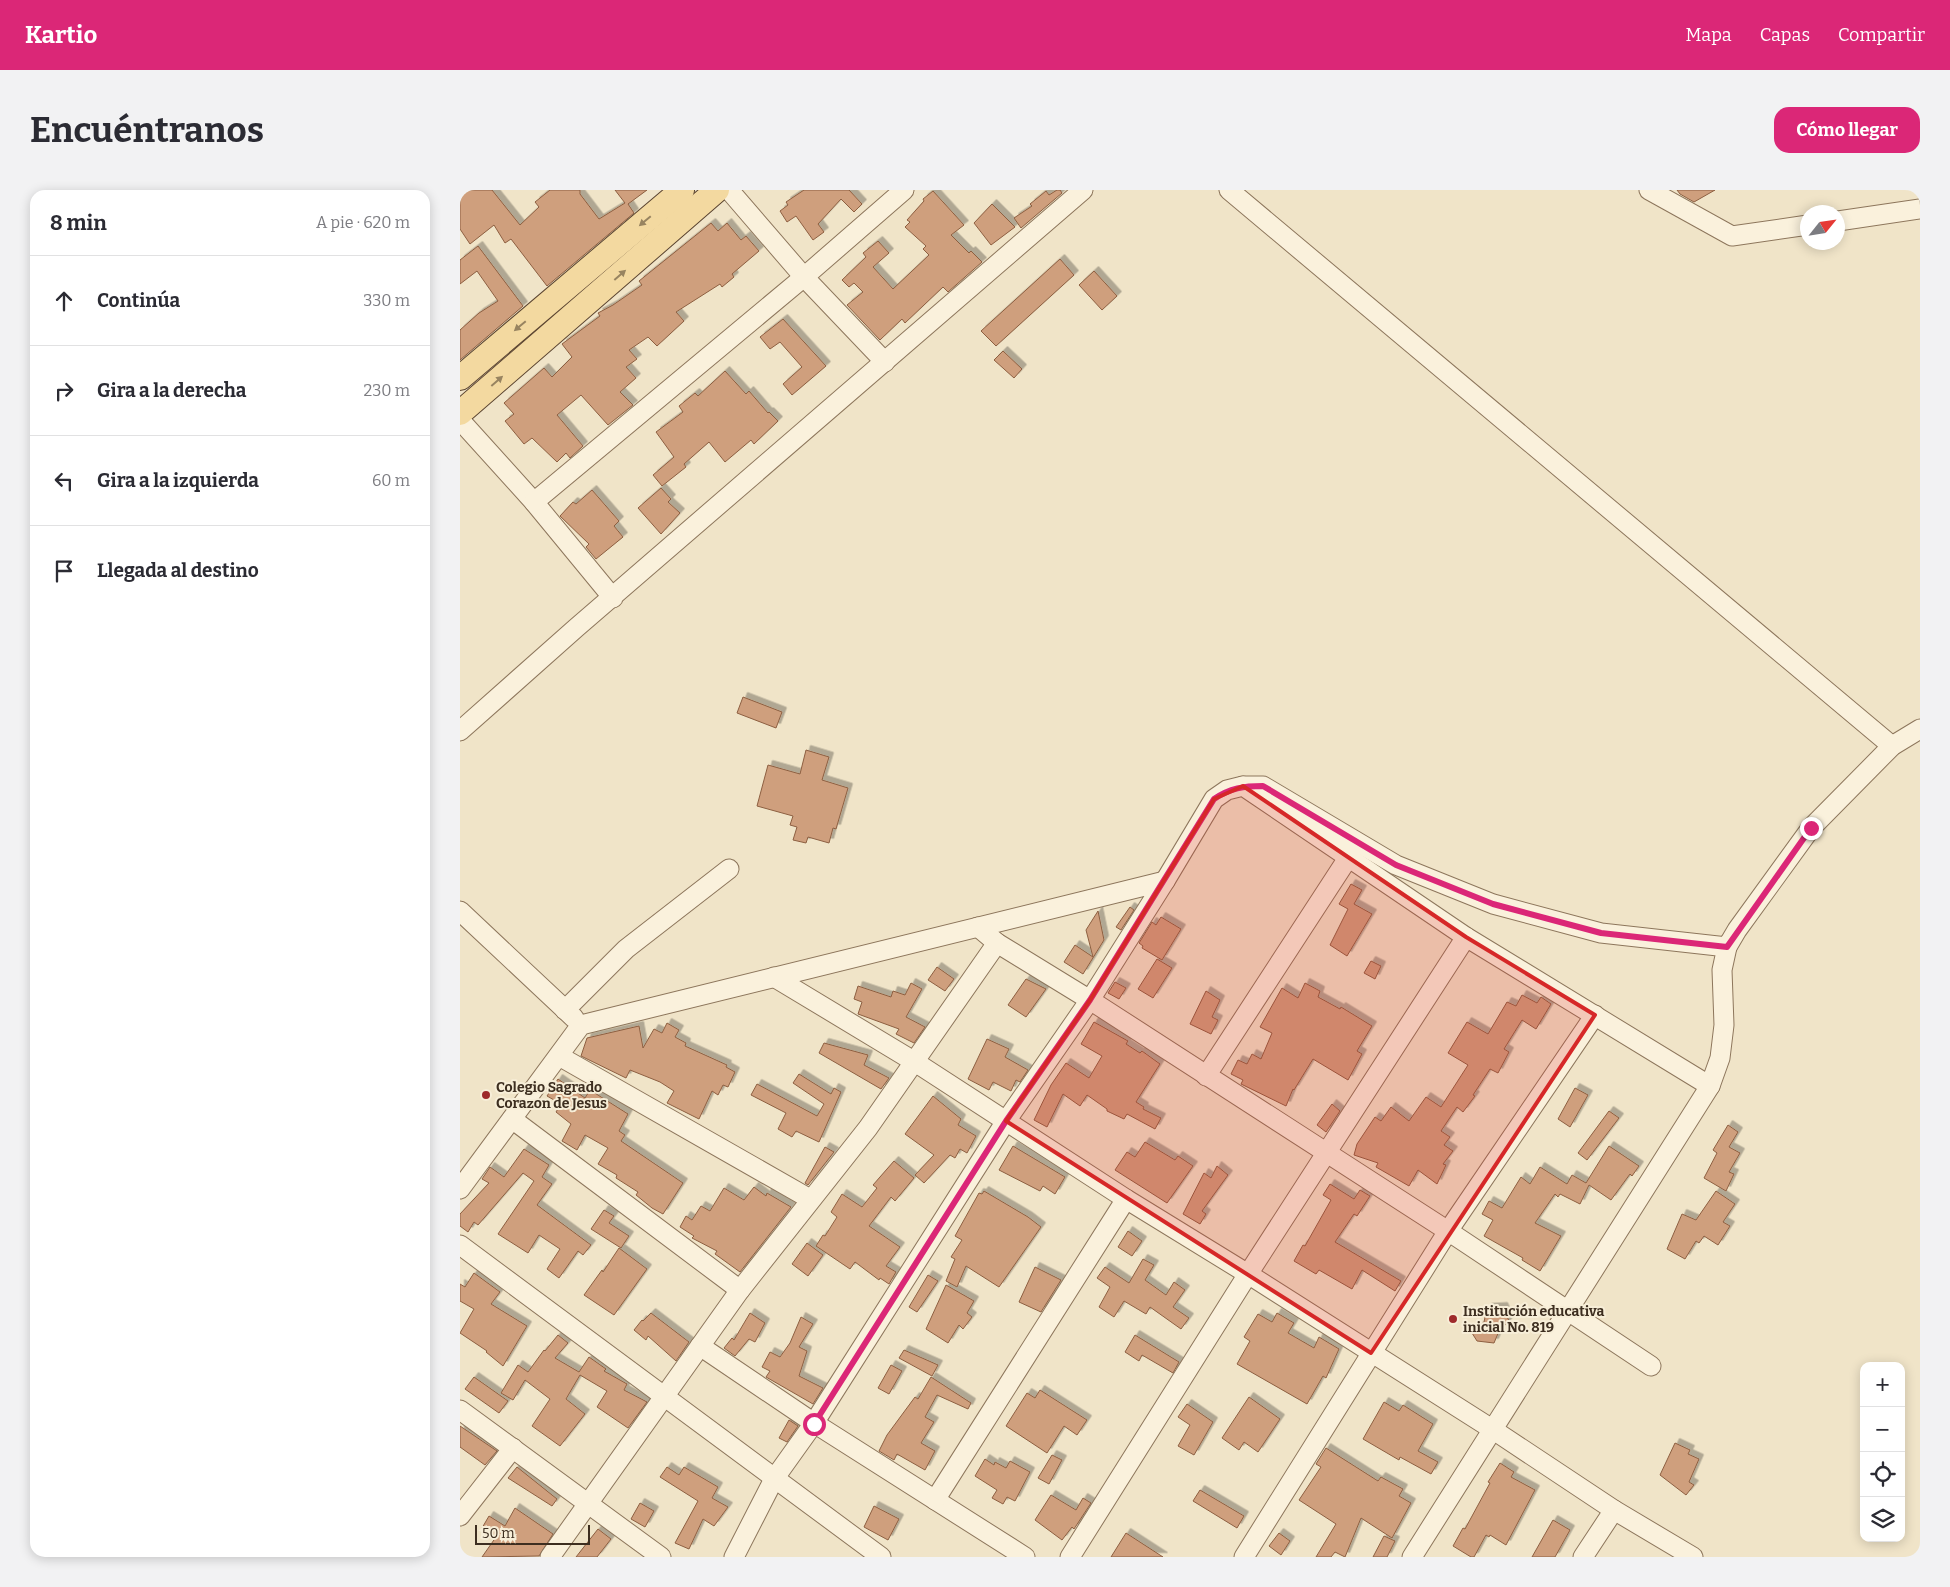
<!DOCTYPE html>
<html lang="es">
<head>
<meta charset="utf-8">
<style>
  :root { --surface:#fff; --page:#f2f2f3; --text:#2b2b33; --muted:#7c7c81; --line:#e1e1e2; --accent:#db2777 }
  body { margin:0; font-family:Bitter,serif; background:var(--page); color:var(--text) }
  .controls { position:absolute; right:15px; bottom:15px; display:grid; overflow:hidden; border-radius:10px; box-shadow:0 2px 12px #0003 }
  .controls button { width:45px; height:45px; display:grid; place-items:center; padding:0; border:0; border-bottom:1px solid var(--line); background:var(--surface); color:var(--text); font:25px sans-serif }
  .compass { position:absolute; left:1340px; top:15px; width:45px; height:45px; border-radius:50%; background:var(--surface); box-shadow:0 2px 12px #0003; rotate:60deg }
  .scale { position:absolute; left:15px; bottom:12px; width:115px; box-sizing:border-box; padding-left:5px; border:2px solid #3d2e20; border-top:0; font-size:14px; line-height:18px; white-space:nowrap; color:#3d2e20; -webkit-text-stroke:4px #f7eed8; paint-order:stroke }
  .stop { position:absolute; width:15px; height:15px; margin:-11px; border:4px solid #db2777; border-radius:50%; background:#fff }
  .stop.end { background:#db2777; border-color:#fff; box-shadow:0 1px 5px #0008 }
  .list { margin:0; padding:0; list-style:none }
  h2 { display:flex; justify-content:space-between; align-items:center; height:65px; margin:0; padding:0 20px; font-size:21px }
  h2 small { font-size:16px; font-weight:400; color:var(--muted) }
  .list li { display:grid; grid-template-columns:32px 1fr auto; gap:15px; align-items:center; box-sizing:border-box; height:90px; padding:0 20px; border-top:1px solid var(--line) }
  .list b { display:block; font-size:19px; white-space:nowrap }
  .list em { font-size:16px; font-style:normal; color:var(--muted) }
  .icon { flex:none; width:28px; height:28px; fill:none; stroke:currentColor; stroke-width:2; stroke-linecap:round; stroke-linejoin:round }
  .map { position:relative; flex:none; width:1460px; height:1367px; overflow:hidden; border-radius:15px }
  header { display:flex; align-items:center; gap:30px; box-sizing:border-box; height:70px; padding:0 25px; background:var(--accent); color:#fff }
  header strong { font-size:24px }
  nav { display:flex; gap:28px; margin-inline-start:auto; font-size:18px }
  .intro { display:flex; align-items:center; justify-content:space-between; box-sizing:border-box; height:120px; padding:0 30px }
  h1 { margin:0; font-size:35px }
  .button { padding:12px 22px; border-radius:15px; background:var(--accent); color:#fff; font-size:18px; font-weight:700 }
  main { display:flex; gap:30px; padding:0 30px }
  aside { flex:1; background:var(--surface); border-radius:15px; box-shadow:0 2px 12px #0003 }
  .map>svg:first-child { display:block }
  .building { fill:#cf9f7d; stroke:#8d5f41; filter:url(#shadow) }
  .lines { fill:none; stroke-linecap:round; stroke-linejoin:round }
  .minor-casing { stroke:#8d765c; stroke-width:21 }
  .major-casing { stroke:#5b4430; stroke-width:26 }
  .minor { stroke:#faf1dc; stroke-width:19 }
  .major { stroke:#f3d9a0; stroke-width:24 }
  .oneway { fill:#988460 }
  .route { stroke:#db2777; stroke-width:6 }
  .marked { fill:#d62828; fill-opacity:0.2; stroke:#d62828; stroke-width:4; stroke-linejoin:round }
  .poi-dot { fill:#9e2a2b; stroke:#f7eed8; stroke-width:2 }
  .labels { text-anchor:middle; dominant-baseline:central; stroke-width:4; stroke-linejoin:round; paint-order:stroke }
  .poi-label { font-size:14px; font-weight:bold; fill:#3d2e20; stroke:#f7eed8; text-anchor:start }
</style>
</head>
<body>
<header>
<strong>Kartio</strong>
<nav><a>Mapa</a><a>Capas</a><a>Compartir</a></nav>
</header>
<div class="intro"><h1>Encuéntranos</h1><a class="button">Cómo llegar</a></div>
<main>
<aside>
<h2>8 min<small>A pie · 620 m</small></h2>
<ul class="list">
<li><svg class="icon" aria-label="ahead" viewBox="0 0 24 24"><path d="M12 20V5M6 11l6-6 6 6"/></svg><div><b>Continúa</b></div><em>330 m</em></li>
<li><svg class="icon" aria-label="right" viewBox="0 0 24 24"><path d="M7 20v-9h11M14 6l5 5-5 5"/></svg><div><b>Gira a la derecha</b></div><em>230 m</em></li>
<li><svg class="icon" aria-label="left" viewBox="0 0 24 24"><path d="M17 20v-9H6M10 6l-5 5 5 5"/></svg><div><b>Gira a la izquierda</b></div><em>60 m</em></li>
<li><svg class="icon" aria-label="arrive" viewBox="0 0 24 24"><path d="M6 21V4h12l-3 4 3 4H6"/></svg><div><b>Llegada al destino</b></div></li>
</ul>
</aside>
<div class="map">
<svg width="1460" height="1367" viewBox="0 0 1460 1367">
  <defs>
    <filter id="shadow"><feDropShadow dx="4.5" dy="-4.5" stdDeviation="0" flood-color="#0004"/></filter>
  </defs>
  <rect width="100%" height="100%" fill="#f0e4c8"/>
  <g class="building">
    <path d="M0,0h32l28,35 19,-18 -4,-5 15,-12h30v4l19,25 26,-16 -10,-13h32l-19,14 6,9 -87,73 -36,-47 -6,4 -11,-18 -24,19 -10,-15z"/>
    <path d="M344,0h45l13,14 -8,8 -13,-13 -23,25 6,8 -11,8 -17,-24 -9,6 -7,-11 8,-6 -2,-3z"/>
    <path d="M597,0h3l2,3 -41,35 -7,-10 18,-12 -2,-2 16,-13 3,4z"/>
    <path d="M1217,0h38l-21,12 -14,-8z"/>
    <path d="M473,1l31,34 -13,10 18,18 2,-2 11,11 -34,30 -5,-5 -38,36 -3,-4 -22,21 -33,-35 16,-13 -9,-9 -5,4 -7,-7 24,-23 -3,-4 15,-12 11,12 -16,14 20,22 36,-34 -6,-6 3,-3 -21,-19 5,-5 -3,-2 17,-19 -1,-2z"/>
    <path d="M532,14l23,23 -24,18 -17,-22z"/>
    <path d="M251,33l7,8 9,-8 14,17 5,-4 13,15 -27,23 2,3 -12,10 -2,-3 -44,28 8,9 -27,25 -9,-9 -19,13 8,9 -11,8 10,11 -16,14 13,13 -25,20 -27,-30 -24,20 26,31 -13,12 -4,-5 -9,9 -25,-24 -8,6 -19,-23 9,-7 -10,-11 40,-35 8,9 20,-20 -10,-13 38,-28 -2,-3 15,-8 29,-20 -3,-4z"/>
    <path d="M18,56l45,60 -63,54v-30l19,-17 19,-12 -21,-30 -17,13v-24z"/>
    <path d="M600,69l14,16 -78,71 -15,-15z"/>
    <path d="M634,81l23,25 -15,14 -23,-25z"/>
    <path d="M323,129l43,47 -34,29 -9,-11 19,-17 -22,-25 -10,7 -10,-12z"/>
    <path d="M543,161l19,18 -8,9 -20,-18z"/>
    <path d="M265,181l21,23 3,-3 19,22 1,-1 9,9 -24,23 -3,-4 -26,22 -16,-20 -25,22 2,3 -24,19 -9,-11 21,-18 -18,-25 27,-20 -4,-6 16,-13 3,3z"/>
    <path d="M201,298l10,11 -3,3 12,11 -19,21 -23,-26z"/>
    <path d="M132,300l27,31 -5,5 9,11 -27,22 -10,-12 3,-3 -29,-28 13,-14 3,2z"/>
    <path d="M283,507l39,15 -6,16 -39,-15z"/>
    <path d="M346,560l23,7 -7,23 26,8 -12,41 -3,-1 -4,15 -21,-6 -2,6 -13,-3 4,-13 -7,-2 3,-9 -36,-10 11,-41 32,9z"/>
    <path d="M891,694l11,6 -8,14 18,10 -25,42 -17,-11 18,-36 -9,-5z"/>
    <path d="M670,717l4,3 -13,20 -5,-3z"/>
    <path d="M638,721l6,29 -21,34 -19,-12 11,-17 18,12 -7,-27z"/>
    <path d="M701,727l20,12 -19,31 -20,-12 1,-2 -4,-3 13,-21 4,3z"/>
    <path d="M697,769l15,9 -19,30 -15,-9z"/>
    <path d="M911,771l10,5 -6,13 -11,-6z"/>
    <path d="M477,777l17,12 -9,12 -17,-11z"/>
    <path d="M566,789l20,10 -20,28 -18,-12z"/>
    <path d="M655,792l11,6 -7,11 -11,-6z"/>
    <path d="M451,793l11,6 -16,28 19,10 -11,16 -18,-9 3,-5 -41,-15 4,-12 -8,-3 4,-13 33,11 2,-6 12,4z"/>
    <path d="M845,793l15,8 -2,6 22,12 1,-2 31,19 -15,25 5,3 -14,26 -35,-21 -19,31 -1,-1 -7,17 -45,-22 2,-4 -12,-6 7,-14 9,4 5,-10 9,5 11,-26 -12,-6 22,-39 16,10z"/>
    <path d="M746,801l14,9 -8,17 6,3 -7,14 -21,-10z"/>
    <path d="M1062,805l15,8 4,-6 10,7 -15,25 -14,-9 -18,29 5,3 -11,21 -8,-4 -17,26 2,1 -12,16 -6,-5 -16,24 9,6 -6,8 9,6 -10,13 3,1 -9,19 -19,-14 -9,16 -33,-19 2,-4 -24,-8 3,-11 18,-27 6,4 10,-14 18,14 17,-24 15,10 27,-42 -20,-12 19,-31 21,12 19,-32 9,4z"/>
    <path d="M634,832l34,19 -2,3 14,9 2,-2 18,13 -24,38 8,5 -1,2 18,9 -6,11 -28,-15 -3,5 -17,-8v-2l-20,-14 -7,11 -17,-12 -16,33 -13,-7 17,-35 15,-22 23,15 13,-22 -21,-12z"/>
    <path d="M207,833l12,7 -4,7 11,6 -1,3 42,19 -1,2 9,5 -7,15 -5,-2 -5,10 -6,-4 -13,28 -32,-16 7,-12 -14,-9 -30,-12 -4,8 -45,-22 6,-18 52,-12 4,22 11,-19 8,4z"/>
    <path d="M527,849l22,10 -4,8 23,13 -8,12 -4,-2 -5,11 -18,-9 -4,8 -21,-11z"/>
    <path d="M364,853l44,12 -4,10 25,13 -8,11 -62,-36z"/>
    <path d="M339,884l32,20 3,-6 7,4 -22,50 -23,-11 -4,6 -14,-8 8,-16 -35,-18 6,-11 60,32 7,-12 -31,-21z"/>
    <path d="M98,889l27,19 5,-8 38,24 -9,17 6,4 -4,6 62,42 -20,31 -11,-6 -16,-13 2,-3 -22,-14 1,-3 -19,-11 10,-16 -23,-13 -8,15 -15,-9 9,-17 -15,-12 5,-8 -14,-8z"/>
    <path d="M1115,898l13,7 -18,32 -12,-8z"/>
    <path d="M473,906l28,23 -3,6 18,11 -9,17 -7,-4 -5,9 -5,-3 -26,28 -9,-8 19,-20 -29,-21z"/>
    <path d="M872,914l8,7 -14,21 -9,-7z"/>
    <path d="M1149,921l10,7 -32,42 -9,-7z"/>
    <path d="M1268,935l10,7 -9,15 11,6 -11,19 5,2 -8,17 -22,-13 13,-25 -4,-3z"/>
    <path d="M685,952l30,18 3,-4 15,10 -26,37 -52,-33 12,-18 8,5z"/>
    <path d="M553,956l52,31 -10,17 -12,-8 -3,5 -41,-21z"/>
    <path d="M1149,956l30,20 -7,10 -2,-2 -19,26 -22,-15 -9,19 -20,-10 -2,3 -3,-3 -20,29 26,13 -21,35 -18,-11 1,-2 -39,-22 9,-16 -11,-6 7,-13 13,7 19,-31 9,7 10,-17 27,17 5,-9 14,8z"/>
    <path d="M365,957l9,5 -26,33 -3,-2z"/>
    <path d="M64,959l25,16 -7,12 10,7 -15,21 54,40 -8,10 -5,-4 -19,27 -12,-9 13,-20 -21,-14 -11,18 -30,-19 36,-53 -11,-8 -45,52 -4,-3 -6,10 -8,-6v-12l29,-31 -7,-4 8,-12 14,10z"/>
    <path d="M434,971l20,17 -19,23 -4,-4 -22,29 31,21 -14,19 10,6 -7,12 -9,-6 -1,2 -24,-18 -5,7 -34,-23 7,-11 2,1 12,-19 -6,-5 11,-18 20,13 15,-19 -4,-3z"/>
    <path d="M757,976l11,9 -26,36 4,3 -6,10 -17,-10 21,-41 7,5z"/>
    <path d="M870,994l24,15 6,-9 10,6 -13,20 -3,-2 -19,28 66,39 -6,10 -33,-21 -10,19 -33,-19 -3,4 -22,-13 9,-16 2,1 26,-46 -8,-5z"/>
    <path d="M294,997l12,9 1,-3 24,14 -51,65 -25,-18 2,-3 -25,-13 2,-2 -14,-9 6,-11 6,4 9,-14 9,5 14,-23 20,12z"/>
    <path d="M524,1001l44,26 13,10 -42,60 -33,-21 -9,21 -11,-6 9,-22 -4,-2 11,-17 -7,-4 24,-43 3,1z"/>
    <path d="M1256,1001l19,13 -12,18 7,4 -12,19 -14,-9 -5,7 -3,-2 -11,18 -18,-10 15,-35 14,6z"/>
    <path d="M144,1020l10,6 -5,7 20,13 -8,12 -30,-19z"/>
    <path d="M668,1041l14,10 -10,15 -14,-9z"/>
    <path d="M347,1053l16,12 -15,21 -16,-12z"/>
    <path d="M159,1058l28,21 -33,46 -30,-20 18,-25 1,2z"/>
    <path d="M683,1069l11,6 -9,15 21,15 8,-13 11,8 -12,17 16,11 -8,11 -31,-22 -4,7 -22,-13 -10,16 -15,-10 11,-20 -13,-9 8,-11 24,16z"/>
    <path d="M575,1077l26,13 -20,32 -22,-10z"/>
    <path d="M14,1083l26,19 -9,12 36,22 -24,40 -17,-14 1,-1 -27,-18 14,-24 -14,-8v-17l5,3z"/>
    <path d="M468,1085l10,6 -21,31 -8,-5z"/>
    <path d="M486,1095l28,16 -7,12 5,4 -9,12 -4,-4 -11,18 -22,-14z"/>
    <path d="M1043,1117l6,14 -10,10 -5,12 -17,-2 -5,-8 12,-11 3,-14z"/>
    <path d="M191,1123l38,29 -13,19 -28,-25 -2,4 -12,-10 8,-10 1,1z"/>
    <path d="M290,1123l15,10 -10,19 -6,-3 -14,17 -11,-8 8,-10 2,2z"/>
    <path d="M817,1123l17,10 -6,10 26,15 5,-11 20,12 -13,29 -3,-2 -16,28 -70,-40 13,-23 -6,-4 14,-23 14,8z"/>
    <path d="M341,1127l12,7 -14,23 8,4 -8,25 24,12 -10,16 -47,-27 4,-6 -8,-4 8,-15 10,5 10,-14z"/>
    <path d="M98,1145l10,8 -13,15 24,14 10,-15 17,12 -2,2 23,13 -3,6 23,12 -19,26 -31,-21 10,-16 -27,-16 -14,24 19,15 -25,32 -28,-20 18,-27 -25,-19 -12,20 -12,-7 17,-28 10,7 16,-22 1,1z"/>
    <path d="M675,1145l44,27 -6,11 -31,-18 -3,6 -14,-9z"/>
    <path d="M444,1160l34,15 -6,11 -33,-18z"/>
    <path d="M431,1175l11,6 -13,23 -11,-6z"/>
    <path d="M14,1187l34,24 -9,12 -34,-24z"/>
    <path d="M471,1187l40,26 -3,6 -31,-14 -12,22 9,5 -13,21 14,8 -10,19 -28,-16 -3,6 -15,-9 8,-16 28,-38 3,2z"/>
    <path d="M580,1200l47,30 -10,15 -13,-9 -17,27 -41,-27 21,-33 8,5z"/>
    <path d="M789,1207l31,22 -22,33 -14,-10 -5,8 -17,-12z"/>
    <path d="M924,1212l15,9 4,-6 30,19 -15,27 20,11 -7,12 -31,-17 -1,3 -36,-21z"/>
    <path d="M727,1214l26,18 -19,33 -16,-9 12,-21 -12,-8z"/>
    <path d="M329,1230l9,6 -11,16 -8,-4z"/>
    <path d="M0,1236l37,25 -12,14 -25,-18z"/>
    <path d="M1215,1253l15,7 -2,4 11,5 -10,23 5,3 -8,10 -26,-20z"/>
    <path d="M866,1258l52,33 3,-4 22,12 -4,7 12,7 -19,35 -31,-20 -16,39 -10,-5 -4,5h-15l20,-33 -37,-24 22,-33 -5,-3z"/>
    <path d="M592,1265l10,5 -13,24 -11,-6z"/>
    <path d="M525,1269l9,6 1,-3 11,6 4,-7 20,11 -15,29 -8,-4 -4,7 -11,-6 5,-8 -22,-14z"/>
    <path d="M1040,1273l14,9 -3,5 24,13 -29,55 -16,-10 -1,2 -3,-2 -12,22h-3l-18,-11 10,-18 2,1 25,-46 -2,-1z"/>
    <path d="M57,1277l40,32 -5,7 -44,-28z"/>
    <path d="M207,1277l12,8 5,-8 34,20 -6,11 16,9 -14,19 -11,-7 -14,30 -14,-6 23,-42 -38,-24z"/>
    <path d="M740,1300l44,26 -7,12 -44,-27z"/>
    <path d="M591,1305l25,15 7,-12 8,5 -17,26 -2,-2 -10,13 -27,-20z"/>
    <path d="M180,1313l14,8 -9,16 -14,-8z"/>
    <path d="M414,1316l25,13 -11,21 -24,-13z"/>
    <path d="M55,1318l38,26 -14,22 -57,1 14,-20 -14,-9 7,-12 16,10z"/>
    <path d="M1093,1330l17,10 -15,27h-23z"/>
    <path d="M138,1339l13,10 -14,18h-21z"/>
    <path d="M666,1343l37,24h-52z"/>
    <path d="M819,1343l11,8 -9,14 -12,-9z"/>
    <path d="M924,1346l11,5 -8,16h-14z"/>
  </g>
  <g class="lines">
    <defs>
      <g id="minor">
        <path d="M269,0l75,87 81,85"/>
        <path d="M769,0l663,556"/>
        <path d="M1189,0l83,46 76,-11"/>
        <path d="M1378,31l82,-12"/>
        <path d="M0,230l74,82 79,96"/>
        <path d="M74,312l270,-225 100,-87"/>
        <path d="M0,541l116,-103 507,-438"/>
        <path d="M783,596h20l133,79 97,39 108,29 126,14 10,-17 74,-102 81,-82 28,-17"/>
        <path d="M705,691l49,-82 13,-9 16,-4 223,151 244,149"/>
        <path d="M0,721l114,107"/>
        <path d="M518,737l19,16 93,57 358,231 203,135"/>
        <path d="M314,787l141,85 211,137 122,75 244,155 122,81 79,47"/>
        <path d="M105,820l61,-61 103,-80"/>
        <path d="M99,866l251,143"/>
        <path d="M746,886l142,-218"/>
        <path d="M52,929l228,171"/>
        <path d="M0,999l121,-164 584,-144 -75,119 -84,121 -192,302 -40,56 -40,78"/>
        <path d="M0,1055l421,312"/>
        <path d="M240,1156l114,77 211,134"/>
        <path d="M0,1220l201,147"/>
        <path d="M475,1310l191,-301"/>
        <path d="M0,1326l53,-68"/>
        <path d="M90,1367l190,-267 128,-162 129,-185"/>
        <path d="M610,1367l178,-283 218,-337"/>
        <path d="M784,1367l204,-326 147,-216"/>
        <path d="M952,1367l298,-471 10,-28 4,-33 -2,-55 5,-23"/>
        <path d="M1123,1367l31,-47"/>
      </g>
      <g id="major">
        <path d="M0,188l222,-188"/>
        <path d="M0,223l257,-223"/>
      </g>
    </defs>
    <use href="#minor" class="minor-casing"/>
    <use href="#major" class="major-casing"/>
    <use href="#minor" class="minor"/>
    <use href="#major" class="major"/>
  </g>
  <defs><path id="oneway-solid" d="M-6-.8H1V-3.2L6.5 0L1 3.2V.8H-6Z" transform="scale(1.25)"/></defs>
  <g class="oneway">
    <use href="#oneway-solid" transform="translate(185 31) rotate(140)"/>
    <use href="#oneway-solid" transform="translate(160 85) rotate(-41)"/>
    <use href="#oneway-solid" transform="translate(60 136) rotate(140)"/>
    <use href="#oneway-solid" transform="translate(37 191) rotate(-41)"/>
  </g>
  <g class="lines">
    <path class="route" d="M354,1234l192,-303 84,-121 124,-201c16,-11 30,-13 49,-13l133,79 97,39 108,29 126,14 84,-119"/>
  </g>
  <path class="marked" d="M783,596l223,151 129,78 -224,338 -365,-232 84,-121 124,-201z"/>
  <g class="poi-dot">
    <circle cx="26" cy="905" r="5"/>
    <circle cx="993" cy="1129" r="5"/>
  </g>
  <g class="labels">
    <g class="poi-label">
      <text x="36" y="897">Colegio Sagrado<tspan x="36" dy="16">Corazon de Jesus</tspan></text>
      <text x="1003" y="1121">Institución educativa<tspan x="1003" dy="16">inicial No. 819</tspan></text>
    </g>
  </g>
</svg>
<div class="controls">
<button>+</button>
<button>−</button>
<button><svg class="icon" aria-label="locate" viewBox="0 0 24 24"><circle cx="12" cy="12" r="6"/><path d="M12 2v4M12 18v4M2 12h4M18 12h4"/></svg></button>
<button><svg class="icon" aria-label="layers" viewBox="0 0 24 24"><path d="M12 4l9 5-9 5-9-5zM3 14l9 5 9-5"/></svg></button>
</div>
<svg class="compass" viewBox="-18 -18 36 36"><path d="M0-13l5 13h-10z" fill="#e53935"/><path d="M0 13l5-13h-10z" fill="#7c7c81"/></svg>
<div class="scale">50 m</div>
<div class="stop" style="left:354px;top:1234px"></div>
<div class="stop end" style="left:1351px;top:638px"></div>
</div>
</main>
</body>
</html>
